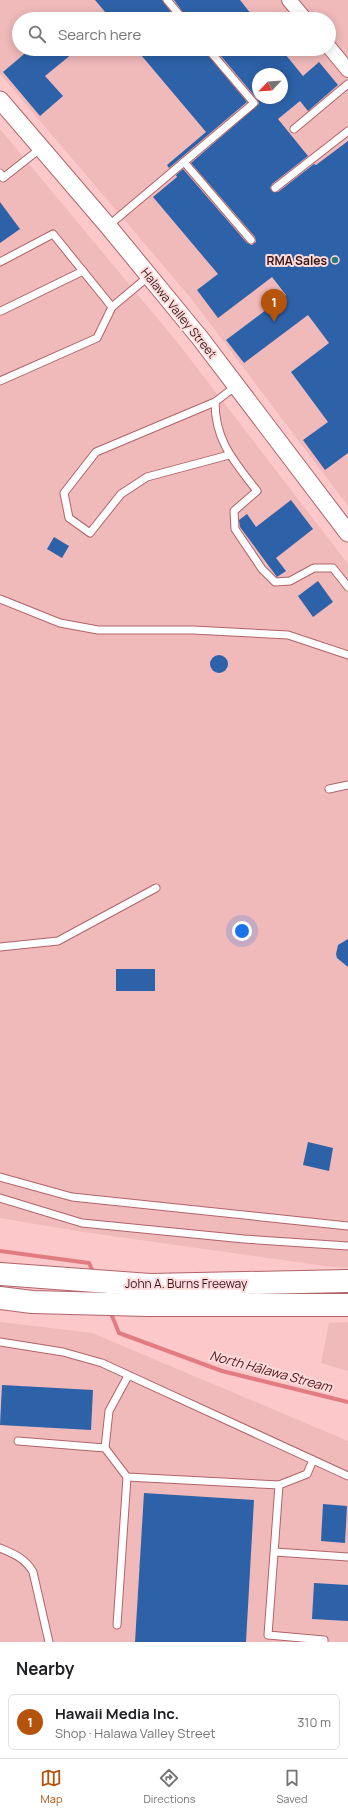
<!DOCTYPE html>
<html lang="en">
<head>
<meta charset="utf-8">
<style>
  :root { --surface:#fff; --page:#f6f6f6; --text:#202124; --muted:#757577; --line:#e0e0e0; --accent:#b45309 }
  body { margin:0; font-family:Manrope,sans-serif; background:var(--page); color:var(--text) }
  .compass { position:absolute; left:252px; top:68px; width:36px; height:36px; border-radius:50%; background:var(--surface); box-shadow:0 2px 10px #0003; rotate:245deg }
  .you { position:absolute; left:242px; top:931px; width:14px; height:14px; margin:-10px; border:3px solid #fff; border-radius:50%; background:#1a73e8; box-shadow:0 0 0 6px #1a73e833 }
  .badge { display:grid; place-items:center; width:26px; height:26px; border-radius:50%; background:var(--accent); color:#fff; font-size:13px; font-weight:700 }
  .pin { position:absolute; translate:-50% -33px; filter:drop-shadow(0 1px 2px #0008) }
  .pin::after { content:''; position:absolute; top:21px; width:14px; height:12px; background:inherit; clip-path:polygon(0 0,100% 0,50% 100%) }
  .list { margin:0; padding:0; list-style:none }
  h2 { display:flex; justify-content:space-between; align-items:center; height:52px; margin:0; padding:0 16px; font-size:17px }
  h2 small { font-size:13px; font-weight:400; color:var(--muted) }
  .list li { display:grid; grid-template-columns:26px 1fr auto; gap:12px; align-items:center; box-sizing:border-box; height:56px; margin:0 8px 8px; padding:0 8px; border:1px solid var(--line); border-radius:6px }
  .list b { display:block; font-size:15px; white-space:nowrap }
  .list p { margin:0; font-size:13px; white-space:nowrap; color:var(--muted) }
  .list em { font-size:13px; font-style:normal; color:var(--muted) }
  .icon { flex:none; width:22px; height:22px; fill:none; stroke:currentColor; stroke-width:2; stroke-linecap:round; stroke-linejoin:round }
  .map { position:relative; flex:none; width:348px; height:1642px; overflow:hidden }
  .search { position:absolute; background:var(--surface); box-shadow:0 2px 10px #0003; left:12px; right:12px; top:12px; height:44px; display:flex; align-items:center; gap:10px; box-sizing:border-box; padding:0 14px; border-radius:22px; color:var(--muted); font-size:15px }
  .sheet { height:116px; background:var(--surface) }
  nav { display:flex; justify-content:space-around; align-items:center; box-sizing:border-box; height:56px; border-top:1px solid var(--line); background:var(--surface); font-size:11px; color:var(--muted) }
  nav a { display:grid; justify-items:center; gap:2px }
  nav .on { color:var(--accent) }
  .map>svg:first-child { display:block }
  .built { fill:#f0b9ba; fill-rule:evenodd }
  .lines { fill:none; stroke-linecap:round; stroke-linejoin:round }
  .stream { stroke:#e27c83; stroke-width:4 }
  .building { fill:#2d62a9; fill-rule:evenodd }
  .service-casing { stroke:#b06469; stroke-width:9 }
  .minor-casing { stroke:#b06469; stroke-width:16 }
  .tertiary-casing { stroke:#b06469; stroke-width:19 }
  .motorway-casing { stroke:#b06469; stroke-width:24 }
  .service { stroke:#fff; stroke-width:7 }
  .minor { stroke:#fff; stroke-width:14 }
  .tertiary { stroke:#fff; stroke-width:17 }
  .motorway { stroke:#fff; stroke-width:22 }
  .poi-dot { fill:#317a7b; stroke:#fedbdb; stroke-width:1.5 }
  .labels { text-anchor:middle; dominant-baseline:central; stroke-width:4; stroke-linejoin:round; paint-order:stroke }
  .poi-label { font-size:12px; font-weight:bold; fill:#361719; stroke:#fedbdb; text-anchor:end }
  .street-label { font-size:12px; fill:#361719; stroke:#fedbdb }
  .water-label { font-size:13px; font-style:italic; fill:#52111b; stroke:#fedbdb }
</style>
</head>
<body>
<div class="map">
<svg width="348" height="1642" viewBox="0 0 348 1642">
  <rect width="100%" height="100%" fill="#fcc8ca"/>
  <g class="built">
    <path d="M0,0h348v506l-158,-209 -190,-223zM19,19h310v30h-310zM258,74h24v24h-24z"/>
    <path d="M0,129l177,213 171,222v703h-16l-255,-36 -77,-13z"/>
    <path d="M0,1322l92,11 256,108v201h-348z"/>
    <path d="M348,1322v49l-27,-8 8,-40z"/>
  </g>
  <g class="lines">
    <g class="stream">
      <path d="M0,1251l89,12 5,11"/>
      <path d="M110,1311l9,22 103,38 126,31"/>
    </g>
  </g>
  <g class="building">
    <path d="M95,0h67l14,19h-65z"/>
    <path d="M174,0h66l15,19h-67z"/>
    <path d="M30,49h48l-33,27 18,20 -23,20 -37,-44z"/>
    <path d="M136,49h67l44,53 -78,66 -2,-3 39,-33z"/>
    <path d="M215,49h66l22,27 16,-14 19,23 -30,26 -8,-10 -22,18 30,37 -36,28 -2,4 3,4h5l36,-28 2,1 32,-24v312l-23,17 -22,-30 25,-18 -37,-50 38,-29 -21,-28 -64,48 -18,-23 60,-45 -14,-18 -54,41 -21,-28 21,-16 -65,-77 24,-20 -1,-2 7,-6 64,74 5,2 4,-3 -1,-5 -64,-74 68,-59 -1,-4zM258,74h24v24h-24z"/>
    <path d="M0,202l20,27 -20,14z"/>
    <path d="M291,500l22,29 -37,29 10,13 -9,6 -37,-50 -1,-7 8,-6 9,13z"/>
    <path d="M54,537l15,9 -7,12 -15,-9z"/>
    <path d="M318,581l15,21 -20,15 -15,-21z"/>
    <circle cx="219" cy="664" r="9"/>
    <path d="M348,939v28l-11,-9 -1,-4 2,-9z"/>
    <rect x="116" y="969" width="39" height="22"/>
    <path d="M308,1142l25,6 -4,23 -26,-6z"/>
    <path d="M2,1385l91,5 -2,40 -91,-5z"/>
    <path d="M144,1493l110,7 -8,142h-111z"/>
    <path d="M323,1504l24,2 -2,37 -24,-2z"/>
    <path d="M314,1583l34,2v36l-36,-2z"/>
  </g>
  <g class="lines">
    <defs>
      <g id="service">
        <path d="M167,0l16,19"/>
        <path d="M294,129l54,-45"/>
        <path d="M184,162l67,78"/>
        <path d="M0,173l3,5 38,-30"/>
        <path d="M275,188l73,-57"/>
        <path d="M108,226l146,-123 -46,-54"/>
        <path d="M0,262l53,-28 59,73"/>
        <path d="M1,311l82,-40"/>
        <path d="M0,381l97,-43 15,-31 37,-31"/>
        <path d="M236,386l-21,16c0,39 19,59 42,89l-23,20 1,18 27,40 13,13 15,-1 24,-13h19l15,19"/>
        <path d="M215,402l-119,50 -32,41 5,25 21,15 31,-39 26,-17 82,-22"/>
        <path d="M0,599l60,24 38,7h95l95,5 60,20"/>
        <path d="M329,789l19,-4"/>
        <path d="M0,947l58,-6 98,-53"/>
        <path d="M0,1177l72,20 276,29"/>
        <path d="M0,1198l82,25 162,16 104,7"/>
        <path d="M0,1342l63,10 39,11 246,113"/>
        <path d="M18,1441l87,7 22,29 152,8 28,-11 6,-14"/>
        <path d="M105,1448l4,-37 19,-35"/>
        <path d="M279,1485l-11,150 56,5v2"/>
        <path d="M0,1548c14,6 25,10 33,24l16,70"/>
        <path d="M275,1552l73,5"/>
        <path d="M117,1625l10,-148"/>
      </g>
      <g id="minor">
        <path d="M289,0l16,19"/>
        <path d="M329,47l19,23"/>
      </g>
      <path id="tertiary" d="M0,100l108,126 92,112 148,195"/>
      <g id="motorway">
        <path d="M0,1274l150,11 198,-4"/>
        <path d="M0,1298l32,4 116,3h200"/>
      </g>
    </defs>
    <use href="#service" class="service-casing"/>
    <use href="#minor" class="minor-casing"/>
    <use href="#tertiary" class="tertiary-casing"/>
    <use href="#motorway" class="motorway-casing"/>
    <use href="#service" class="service"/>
    <use href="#minor" class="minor"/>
    <use href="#tertiary" class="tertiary"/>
    <use href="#motorway" class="motorway"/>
  </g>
  <circle class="poi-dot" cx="335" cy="260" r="4"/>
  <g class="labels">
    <g class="poi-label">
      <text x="327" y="260">RMA Sales</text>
    </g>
    <g class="street-label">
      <text transform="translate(179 313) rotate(51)">Halawa Valley Street</text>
      <text x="186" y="1283">John A. Burns Freeway</text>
    </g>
    <g class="water-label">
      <text transform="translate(271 1371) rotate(15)">North Hālawa Stream</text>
    </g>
  </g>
</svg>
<svg class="compass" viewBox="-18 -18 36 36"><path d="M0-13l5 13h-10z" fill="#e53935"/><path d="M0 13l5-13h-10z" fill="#757577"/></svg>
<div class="you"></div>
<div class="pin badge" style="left:274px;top:322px">1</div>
<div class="search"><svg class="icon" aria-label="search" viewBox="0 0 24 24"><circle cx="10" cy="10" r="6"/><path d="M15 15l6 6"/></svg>Search here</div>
</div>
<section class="sheet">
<h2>Nearby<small></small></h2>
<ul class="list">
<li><span class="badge">1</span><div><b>Hawaii Media Inc.</b><p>Shop · Halawa Valley Street</p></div><em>310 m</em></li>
</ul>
</section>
<nav>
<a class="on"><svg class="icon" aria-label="map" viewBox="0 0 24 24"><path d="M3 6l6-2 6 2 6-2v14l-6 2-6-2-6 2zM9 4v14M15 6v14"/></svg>Map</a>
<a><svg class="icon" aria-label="directions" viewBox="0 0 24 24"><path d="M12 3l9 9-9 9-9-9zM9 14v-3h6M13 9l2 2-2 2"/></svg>Directions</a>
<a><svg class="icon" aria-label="saved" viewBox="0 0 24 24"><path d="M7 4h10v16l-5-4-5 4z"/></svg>Saved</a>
</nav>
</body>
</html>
